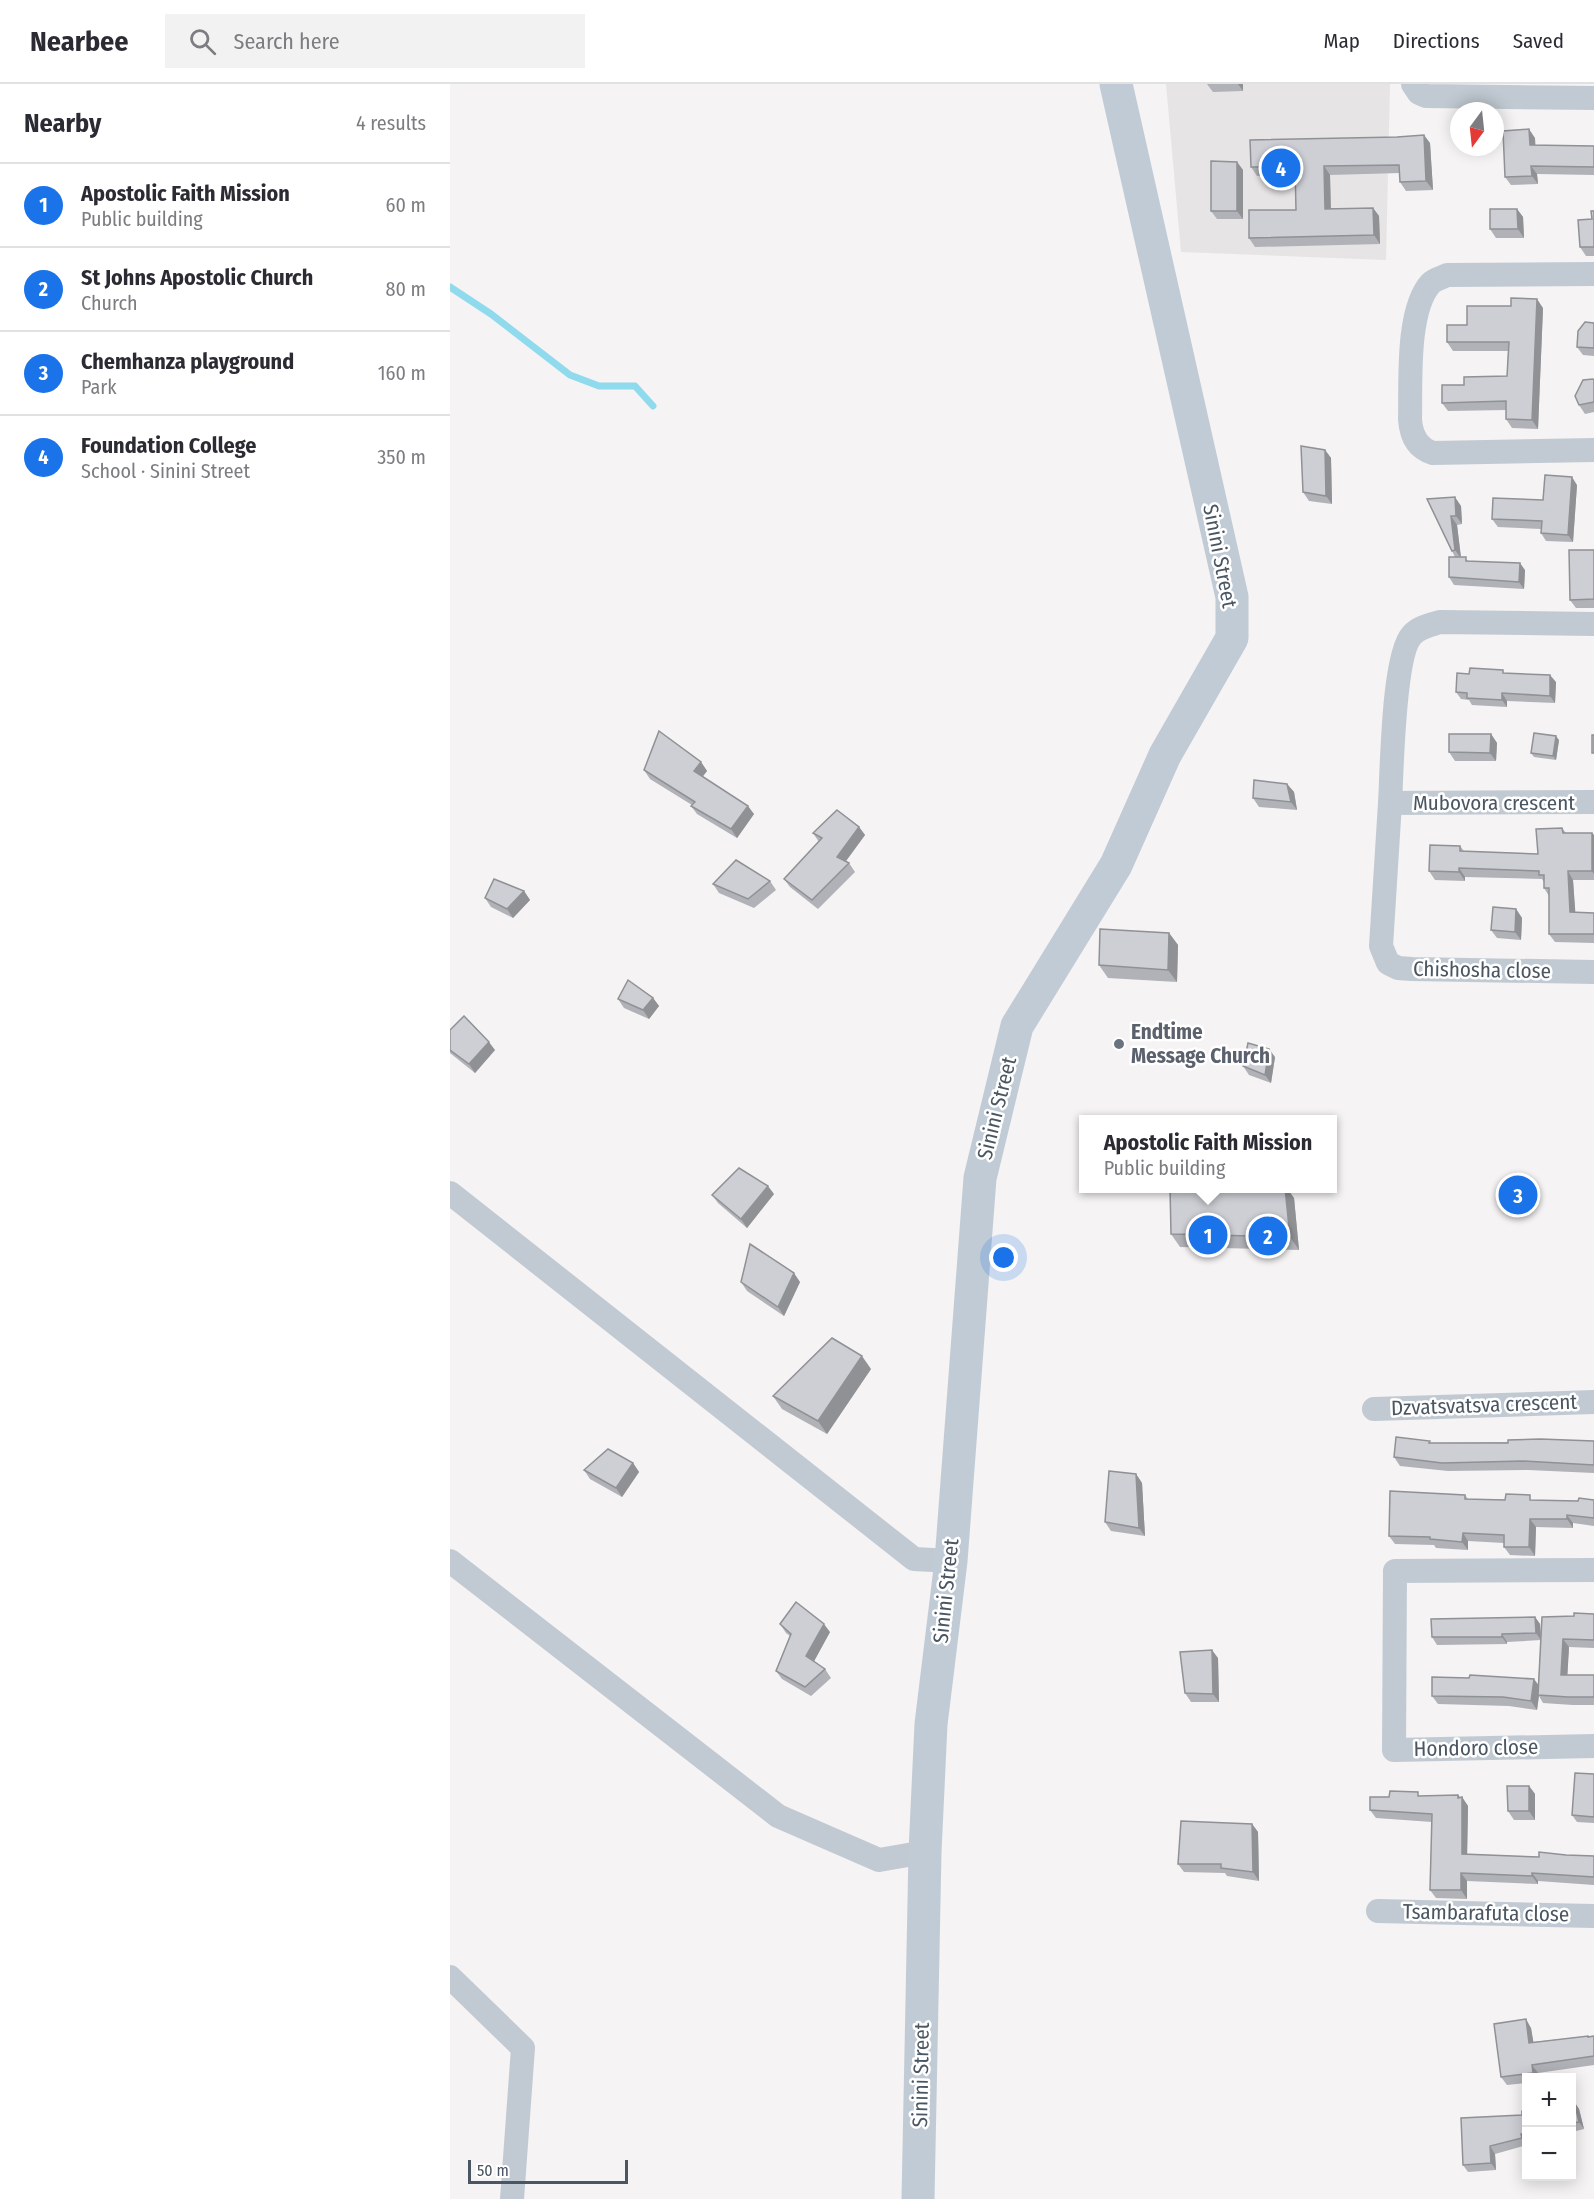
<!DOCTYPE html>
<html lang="en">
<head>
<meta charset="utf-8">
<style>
  :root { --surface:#fff; --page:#f2f2f3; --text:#2b2b33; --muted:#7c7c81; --line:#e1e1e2; --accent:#1a73e8 }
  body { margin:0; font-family:"Fira Sans Condensed",sans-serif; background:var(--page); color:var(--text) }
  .controls { position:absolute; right:18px; bottom:18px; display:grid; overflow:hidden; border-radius:0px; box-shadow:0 3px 15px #0003 }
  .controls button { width:54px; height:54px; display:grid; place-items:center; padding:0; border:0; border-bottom:2px solid var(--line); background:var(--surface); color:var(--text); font:30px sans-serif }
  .compass { position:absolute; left:1000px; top:18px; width:54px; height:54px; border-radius:50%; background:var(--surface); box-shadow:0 3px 15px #0003; rotate:195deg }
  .scale { position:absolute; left:18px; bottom:15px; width:160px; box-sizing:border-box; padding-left:6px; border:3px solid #4a5661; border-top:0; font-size:16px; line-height:21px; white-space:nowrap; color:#4a5661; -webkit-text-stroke:4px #fff; paint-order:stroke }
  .you { position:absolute; left:554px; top:1174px; width:21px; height:21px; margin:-15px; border:4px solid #fff; border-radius:50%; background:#1a73e8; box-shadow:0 0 0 9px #1a73e833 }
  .badge { display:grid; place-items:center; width:39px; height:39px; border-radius:50%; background:var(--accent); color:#fff; font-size:20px; font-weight:700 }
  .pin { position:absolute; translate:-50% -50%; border:3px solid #fff; box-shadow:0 2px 6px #0006 }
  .popup { position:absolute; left:629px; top:1031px; width:258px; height:78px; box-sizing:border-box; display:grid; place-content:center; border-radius:0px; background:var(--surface); filter:drop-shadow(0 2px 4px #0005); font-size:20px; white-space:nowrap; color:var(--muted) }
  .popup b { font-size:22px; color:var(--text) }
  .popup::after { content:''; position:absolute; left:50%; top:100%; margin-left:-12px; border:12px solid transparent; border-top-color:var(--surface) }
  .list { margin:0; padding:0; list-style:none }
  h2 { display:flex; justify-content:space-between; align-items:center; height:78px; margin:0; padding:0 24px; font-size:26px }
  h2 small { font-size:20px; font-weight:400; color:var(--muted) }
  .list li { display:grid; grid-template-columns:39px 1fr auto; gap:18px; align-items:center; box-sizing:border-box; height:84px; padding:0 24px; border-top:2px solid var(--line) }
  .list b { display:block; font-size:22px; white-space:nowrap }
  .list p { margin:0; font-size:20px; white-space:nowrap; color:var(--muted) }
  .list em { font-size:20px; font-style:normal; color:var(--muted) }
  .icon { flex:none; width:33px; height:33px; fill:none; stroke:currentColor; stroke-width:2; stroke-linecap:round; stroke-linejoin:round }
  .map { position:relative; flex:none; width:1144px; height:2115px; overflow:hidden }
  header { display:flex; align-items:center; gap:36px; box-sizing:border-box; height:84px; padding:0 30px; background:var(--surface); border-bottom:2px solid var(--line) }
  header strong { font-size:28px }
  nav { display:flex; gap:33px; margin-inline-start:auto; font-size:21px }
  .search { width:420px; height:54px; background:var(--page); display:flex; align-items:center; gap:15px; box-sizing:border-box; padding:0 21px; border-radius:0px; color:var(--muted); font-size:22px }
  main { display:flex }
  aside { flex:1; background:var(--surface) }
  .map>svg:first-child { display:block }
  .education { fill:#e6e4e5 }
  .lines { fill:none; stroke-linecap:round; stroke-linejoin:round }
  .stream { stroke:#90daee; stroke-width:7 }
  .street { stroke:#c1cad2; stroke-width:24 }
  .secondary { stroke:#c1cbd6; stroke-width:33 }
  .wall { fill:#b0b2b7 }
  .shaded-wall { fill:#909195 }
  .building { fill:#cdcfd5; stroke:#909195; stroke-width:1.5 }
  .worship-dot { fill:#6b7280; stroke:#fff; stroke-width:2 }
  .labels { text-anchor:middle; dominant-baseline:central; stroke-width:5; stroke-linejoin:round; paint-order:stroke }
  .street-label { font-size:21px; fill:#4a5661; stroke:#fff }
  .worship-label { font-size:21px; font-weight:bold; fill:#5b616d; stroke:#fff; text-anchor:start }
</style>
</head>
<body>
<header>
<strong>Nearbee</strong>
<div class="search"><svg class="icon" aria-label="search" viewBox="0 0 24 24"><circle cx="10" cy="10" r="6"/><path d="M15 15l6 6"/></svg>Search here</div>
<nav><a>Map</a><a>Directions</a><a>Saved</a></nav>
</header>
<main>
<aside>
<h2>Nearby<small>4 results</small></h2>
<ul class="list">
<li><span class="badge">1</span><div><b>Apostolic Faith Mission</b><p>Public building</p></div><em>60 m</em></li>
<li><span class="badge">2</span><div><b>St Johns Apostolic Church</b><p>Church</p></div><em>80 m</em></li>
<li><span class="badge">3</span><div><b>Chemhanza playground</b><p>Park</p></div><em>160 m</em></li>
<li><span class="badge">4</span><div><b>Foundation College</b><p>School · Sinini Street</p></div><em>350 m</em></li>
</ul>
</aside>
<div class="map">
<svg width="1144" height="2115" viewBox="0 0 1144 2115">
  <rect width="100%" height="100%" fill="#f5f3f3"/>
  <path class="education" d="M716,0h224l-4,176 -205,-8z"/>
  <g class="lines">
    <path class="stream" d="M0,203l41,27 79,61 29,11h36l18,20"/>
    <g class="street">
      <path d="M963,0l6,9 7,3 168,2"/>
      <path d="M1144,190l-147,1c-5,3 -12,4 -16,8 -25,27 -20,101 -21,136 1,16 7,29 23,34l161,-3"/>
      <path d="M1144,540l-154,-2c-10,3 -21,5 -28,13 -19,20 -20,136 -22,168l204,-1"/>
      <path d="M940,719l-9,143 7,17 10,5 14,1 182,3"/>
      <path d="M0,1109l464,366 37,2"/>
      <path d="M924,1325l220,-7"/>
      <path d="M0,1477l328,255 101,44 46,-8"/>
      <path d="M1144,1486l-199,1 -1,179 200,-4"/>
      <path d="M928,1827l216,5"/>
      <path d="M0,1893l73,71 -11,151"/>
    </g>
    <path class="secondary" d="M468,2115l7,-347 6,-128 20,-163 29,-383 37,-152 99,-161 49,-110 67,-117v-41l-116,-513"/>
  </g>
  <g class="wall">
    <path d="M757,0h36v7l-30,1z"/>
    <path d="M1085,54v7l59,1v29l-57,-1 1,10 -27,1 -6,-8z"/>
    <path d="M980,59l3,47 -27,1 -6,-9v-9l-70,2 1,33h42l6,8 1,28 -125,3 -6,-9 47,-28 -1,-35 -38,1 -6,-9z"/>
    <path d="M787,78l6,8v49h-26l-6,-8z"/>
    <path d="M1067,125l6,8 1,21h-28l-6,-9z"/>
    <path d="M1144,127v45h-8l-6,-9 12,-28z"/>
    <path d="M1093,224l-5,121 -26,-1 -6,-9v-9l-58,1 -6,-8 22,-18 43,-9 1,-25h-55l-6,-9 20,-17z"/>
    <path d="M1144,239v33l-11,-1 -6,-8z"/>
    <path d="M1144,296v32l-9,2 -6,-9z"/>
    <path d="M875,366l6,8 1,46 -23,-3 -6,-9z"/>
    <path d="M1127,401l-4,57 -27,-1 -5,-8v-4l-43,-2 -6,-8 51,-19z"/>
    <path d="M977,415l34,7 1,18 -5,1 4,32 8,4 56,9 -1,19 -70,-4 -5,-8 6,-20 -3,-6z"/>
    <path d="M1144,466v58h-18l-6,-8z"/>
    <path d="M1056,589l50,9 -1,21 -48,-2v6l-35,-2 -3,-5 -8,-1 -5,-7 13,-18z"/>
    <path d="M1041,650l6,9 -1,18h-41l-6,-9z"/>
    <path d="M1109,656l-3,20 -22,-3 -3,-4z"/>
    <path d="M251,678l6,9 -5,6 52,37 -17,24 -40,-24 -6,-8 1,-1 -42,-26 -6,-9z"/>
    <path d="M837,700l7,8 3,18 -38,-3 -6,-9z"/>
    <path d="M409,743l6,8 -19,26 3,2 6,9 -37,37 -28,-22 -6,-8 35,-37 -6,-9z"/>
    <path d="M1112,744l4,5h26l2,2v45h-21l2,32 19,1v30l-39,-1 -6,-8v-38l-5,-8v-6l-2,-3 -77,-2v4l-30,-1 -6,-9 31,-25 4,5 74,3z"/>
    <path d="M320,797l6,9 -22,18 -35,-15 -6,-9z"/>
    <path d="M74,807l6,9 -17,18 -22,-11 -6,-9z"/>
    <path d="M1066,825l6,9 -1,22 -24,-2 -6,-8z"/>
    <path d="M719,849l9,12 -1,37 -69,-4 -9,-13z"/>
    <path d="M203,914l6,8 -10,13 -25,-11 -6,-9z"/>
    <path d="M0,946l45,20 -20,23 -25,-20z"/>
    <path d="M825,973l-4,26 -22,-8 -6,-9z"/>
    <path d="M324,1110l-27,34 -29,-25 -6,-8z"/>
    <path d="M844,1114l5,52 -119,-3 -9,-13z"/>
    <path d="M291,1198h59l-16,34 -37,-25z"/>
    <path d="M421,1285l-44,65 -45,-25 -9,-13z"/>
    <path d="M1144,1357v32l-66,-3 -80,1 -48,-5 -6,-9 37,-14z"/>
    <path d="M183,1379l6,9 -17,25 -32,-18 -6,-9z"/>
    <path d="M686,1390l6,9 3,53 -34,-5 -6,-9z"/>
    <path d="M1015,1411l3,4 110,2 16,-1v26l-21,-3v5l-37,-1 -1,29 -25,-1 -6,-8v-4l-36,-2v9l-32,-2 -2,-3 -39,-1 -6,-8z"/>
    <path d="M1144,1530v34l-25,-1 -2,28h27v30h-21l-30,-2 -4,-7 -2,14 -28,-4 -71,-2 -6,-8 106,-11 3,-45 -34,2v2l-70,1 -5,-8 103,-20 5,7 1,13 33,-21z"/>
    <path d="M330,1540l50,8 -16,29 11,8 6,9 -20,18 -29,-17 -6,-8 14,-35 -4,-3z"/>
    <path d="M768,1574l1,44h-28l-6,-9z"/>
    <path d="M1144,1690v49l-17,-1 -5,-7z"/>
    <path d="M1079,1702l6,8v26h-21l-6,-9z"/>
    <path d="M1008,1711l2,2h2l6,9 -1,48 72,3 27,-2 28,1v29l-56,-4v3l-71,-3v18l-31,-1 -6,-8 2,-68 -56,-4 -6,-8 19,-13z"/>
    <path d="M802,1740l6,8 1,49 -32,-5 -2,-3 -41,-1 -6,-8z"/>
    <path d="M1081,1944l2,14 55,-6 1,1 5,-1v29l-56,8v5h-11v5l-20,2 -6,-8z"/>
    <path d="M1122,2018l7,7 5,20 -12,3z"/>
    <path d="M1077,2026v35l-32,9 1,16 -28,2 -5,-7 59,-50z"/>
  </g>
  <g class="shaded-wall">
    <path d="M788,0h5v7z"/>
    <path d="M1079,45l6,9 1,16 -6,-9z"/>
    <path d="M974,51l6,8 3,47 -7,-9z"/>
    <path d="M787,78l6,8v49l-6,-8z"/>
    <path d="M874,82l6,9 1,42 -6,-8z"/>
    <path d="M1081,82l6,8 1,10 -6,-8z"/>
    <path d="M923,124l6,8 1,28 -6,-9z"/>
    <path d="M1067,125l6,8 1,21 -6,-9z"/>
    <path d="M1087,215l6,9 -5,121 -6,-9z"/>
    <path d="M875,366l6,8 1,46 -6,-8z"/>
    <path d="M1122,393l5,8 -4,57 -5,-7z"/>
    <path d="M1005,413l6,9 1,18 -6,-8z"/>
    <path d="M1001,432l6,9 4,33 -6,-8z"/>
    <path d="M1070,479l5,7 -1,19 -5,-7z"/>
    <path d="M1100,591l6,7 -1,21 -5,-7z"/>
    <path d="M1052,609l5,8v6l-5,-7z"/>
    <path d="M1041,650l6,9 -1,18 -6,-8z"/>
    <path d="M1106,652l3,4 -3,20 -3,-4z"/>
    <path d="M251,678l6,9 -7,9 -6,-9z"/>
    <path d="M837,700l7,8 3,18 -6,-8z"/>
    <path d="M298,722l6,8 -17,24 -6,-9z"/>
    <path d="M409,743l6,8 -22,30 -6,-8z"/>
    <path d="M1142,749l2,2v39l-2,-3z"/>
    <path d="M1009,784l6,9v4l-6,-9z"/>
    <path d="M1118,787l5,9 3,41 -6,-9z"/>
    <path d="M74,807l6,9 -17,18 -6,-9z"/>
    <path d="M1066,825l6,9 -1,22 -6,-8z"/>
    <path d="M719,849l9,12 -1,37 -9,-12z"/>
    <path d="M203,914l6,8 -10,13 -6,-9z"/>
    <path d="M39,958l6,8 -20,23 -6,-9z"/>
    <path d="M819,965l6,8 -4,26 -6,-8z"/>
    <path d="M318,1102l6,8 -27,34 -6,-9z"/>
    <path d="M835,1104h2l7,10 5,52 -9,-13z"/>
    <path d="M344,1189l6,9 -16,34 -6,-9z"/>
    <path d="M412,1272l9,13 -44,65 -9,-13z"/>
    <path d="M183,1379l6,9 -17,25 -6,-9z"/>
    <path d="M686,1390l6,9 3,53 -6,-8z"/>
    <path d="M1117,1431l6,8v5l-6,-9z"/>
    <path d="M1080,1435l6,8 -1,29 -6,-9z"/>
    <path d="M1013,1449l5,8v9l-6,-8z"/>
    <path d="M1085,1533l5,7 1,16 -5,-7z"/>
    <path d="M374,1540l6,8 -18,33 -6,-9z"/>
    <path d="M1052,1550l5,8v2l-5,-7z"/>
    <path d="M1113,1555l6,8 -2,36 -6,-8z"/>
    <path d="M762,1566l6,8 1,44 -6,-8z"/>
    <path d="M1084,1595l6,8 -3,23 -6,-9z"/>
    <path d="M1079,1702l6,8v26l-6,-9z"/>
    <path d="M1008,1711l4,6v-4l6,9 -1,56 -5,-8z"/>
    <path d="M802,1740l6,8 1,49 -6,-9z"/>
    <path d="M1011,1789l6,8v18l-6,-9z"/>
    <path d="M1082,1789l6,8v3l-6,-8z"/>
    <path d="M1076,1935l5,9 4,23 -6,-8z"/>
    <path d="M1082,1981l6,8v5h-2l-3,-5z"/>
    <path d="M1124,2017l5,8 5,20 -5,-7z"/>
    <path d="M1040,2062l5,8 1,16 -5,-7z"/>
  </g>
  <g class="building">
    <path d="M1079,45l1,16 64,1v21l-63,-1 1,10 -27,1 -2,-46z"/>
    <path d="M974,51l2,46 -26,1 -1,-17 -75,1 1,43 48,-1 1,27 -125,3v-28h47l-1,-43h-44l-1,-27 147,-3z"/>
    <path d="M761,77l26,1v49h-26z"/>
    <path d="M1040,125h27l1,20h-28z"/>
    <path d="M1141,127h3v36h-14l-2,-27 14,-1z"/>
    <path d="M1061,214l26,1 -5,121 -26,-1v-18l-64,2v-18h22v-8l43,-1 2,-34h-62v-17h20v-19h44z"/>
    <path d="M1135,238l9,1v25l-17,-1 1,-16z"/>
    <path d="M1143,295l1,1v22l-15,3 -4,-9 8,-16z"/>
    <path d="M851,362l24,4 1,46 -23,-4z"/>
    <path d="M1095,391l27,2 -4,58 -27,-2 1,-12 -50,-2 1,-21 50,2z"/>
    <path d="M1005,413l1,19h-5l4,34 -3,1 -25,-52z"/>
    <path d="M1119,466h25v49l-24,1z"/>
    <path d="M999,473h17v4l54,2 -1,19 -70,-5z"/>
    <path d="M1020,584l33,2v3l47,2v21l-48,-3v7l-35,-2v-5l-11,-1 1,-19 12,1z"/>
    <path d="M209,647l42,31 -7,9 54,35 -17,23 -40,-23 4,-4 -51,-32z"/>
    <path d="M1084,649l22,3 -3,20 -22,-3z"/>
    <path d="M999,650h42l-1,19 -41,-1z"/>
    <rect x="1142" y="651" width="2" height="18"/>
    <path d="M804,696l33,4 4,18 -38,-4z"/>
    <path d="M387,726l22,17 -22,30 12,6 -37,37 -28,-21 38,-41 -9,-5z"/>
    <path d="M1112,744l1,5h29v38h-24l2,41 24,1v21h-45v-46h-5v-13h-5v-4l-80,-3v4l-30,-1 1,-26 30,1v5l78,3 -2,-25z"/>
    <path d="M286,776l34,21 -22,18 -35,-15z"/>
    <path d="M44,795l30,12 -17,18 -22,-11z"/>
    <path d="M1043,823l23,2 -1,23 -24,-2z"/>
    <path d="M650,845l69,4 -1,37 -69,-5z"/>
    <path d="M178,896l25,18 -10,12 -25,-11z"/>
    <path d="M14,932l25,26 -20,22 -19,-14v-20z"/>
    <path d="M798,959l21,6 -4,26 -22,-9z"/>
    <path d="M289,1084l29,18 -27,33 -29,-24z"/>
    <path d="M720,1104h115l5,49 -119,-3z"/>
    <path d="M300,1160l44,29 -16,34 -37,-25z"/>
    <path d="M382,1254l30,18 -44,65 -45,-25z"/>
    <path d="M946,1353l34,4 -1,2h79v-3l32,-1 54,2v24l-71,-4 -81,2 -48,-6z"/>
    <path d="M158,1365l25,14 -17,25 -32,-18z"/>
    <path d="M659,1387l27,3 3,54 -34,-6z"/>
    <path d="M940,1407l75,4v4l40,1 1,-6 24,1v5l48,1 1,-3 15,2v18l-27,-3v4h-37l-1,28h-25v-12l-41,-2 -1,9 -32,-3v-2l-41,-1z"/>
    <path d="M346,1518l28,22 -18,32 19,13 -20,18 -29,-16 15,-37 -11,-10z"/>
    <path d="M1124,1529l20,1v26l-31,-1 -2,36h33v22h-26l-30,-2 4,-78 32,-1z"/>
    <path d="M1085,1533l1,16 -34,1v3h-70l-1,-18z"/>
    <path d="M762,1566l1,44 -28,-1 -5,-41z"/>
    <path d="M1020,1591l64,4 -3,22 -28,-4 -71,-1v-19l37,1z"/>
    <path d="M1125,1689l19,1v43l-22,-2z"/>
    <path d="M1057,1702h22v25h-21z"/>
    <path d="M940,1707l28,1v4l40,-1v3l4,-1v57l77,3v-5l27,3 28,1v21l-62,-4v3l-71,-3v17h-31l2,-76 -62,-4v-13h19z"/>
    <path d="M731,1737l71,3 1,48 -32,-4v-4h-43z"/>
    <path d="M1076,1935l3,24 59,-7v1l6,-1v20l-62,9 1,8 -32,4 -7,-53z"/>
    <path d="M1124,2017l5,21 -7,1v-21z"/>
    <path d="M1077,2026v23l-6,1 1,4 -32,8 1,17 -28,2 -2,-47 61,-3v-4z"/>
  </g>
  <circle class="worship-dot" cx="669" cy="960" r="6"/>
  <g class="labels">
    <g class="street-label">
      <text transform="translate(770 472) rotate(79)">Sinini Street</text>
      <text x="1044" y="719">Mubovora crescent</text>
      <text transform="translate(1032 886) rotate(1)">Chishosha close</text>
      <text transform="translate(547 1024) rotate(-76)">Sinini Street</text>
      <text transform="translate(1034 1321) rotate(-2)">Dzvatsvatsva crescent</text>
      <text transform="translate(496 1507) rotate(-84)">Sinini Street</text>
      <text transform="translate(1026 1664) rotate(-1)">Hondoro close</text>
      <text transform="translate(1036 1829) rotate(1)">Tsambarafuta close</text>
      <text transform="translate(471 1991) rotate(-89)">Sinini Street</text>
    </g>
    <g class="worship-label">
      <text x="681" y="948">Endtime<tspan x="681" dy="24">Message Church</tspan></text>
    </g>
  </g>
</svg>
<div class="controls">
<button>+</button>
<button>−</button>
</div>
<svg class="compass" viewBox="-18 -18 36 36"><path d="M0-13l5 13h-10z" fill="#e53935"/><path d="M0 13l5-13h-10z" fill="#7c7c81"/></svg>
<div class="scale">50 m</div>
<div class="you"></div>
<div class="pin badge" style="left:758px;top:1151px">1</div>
<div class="popup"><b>Apostolic Faith Mission</b>Public building</div>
<div class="pin badge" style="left:818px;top:1152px">2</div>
<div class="pin badge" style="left:1068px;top:1111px">3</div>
<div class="pin badge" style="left:831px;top:84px">4</div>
</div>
</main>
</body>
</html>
